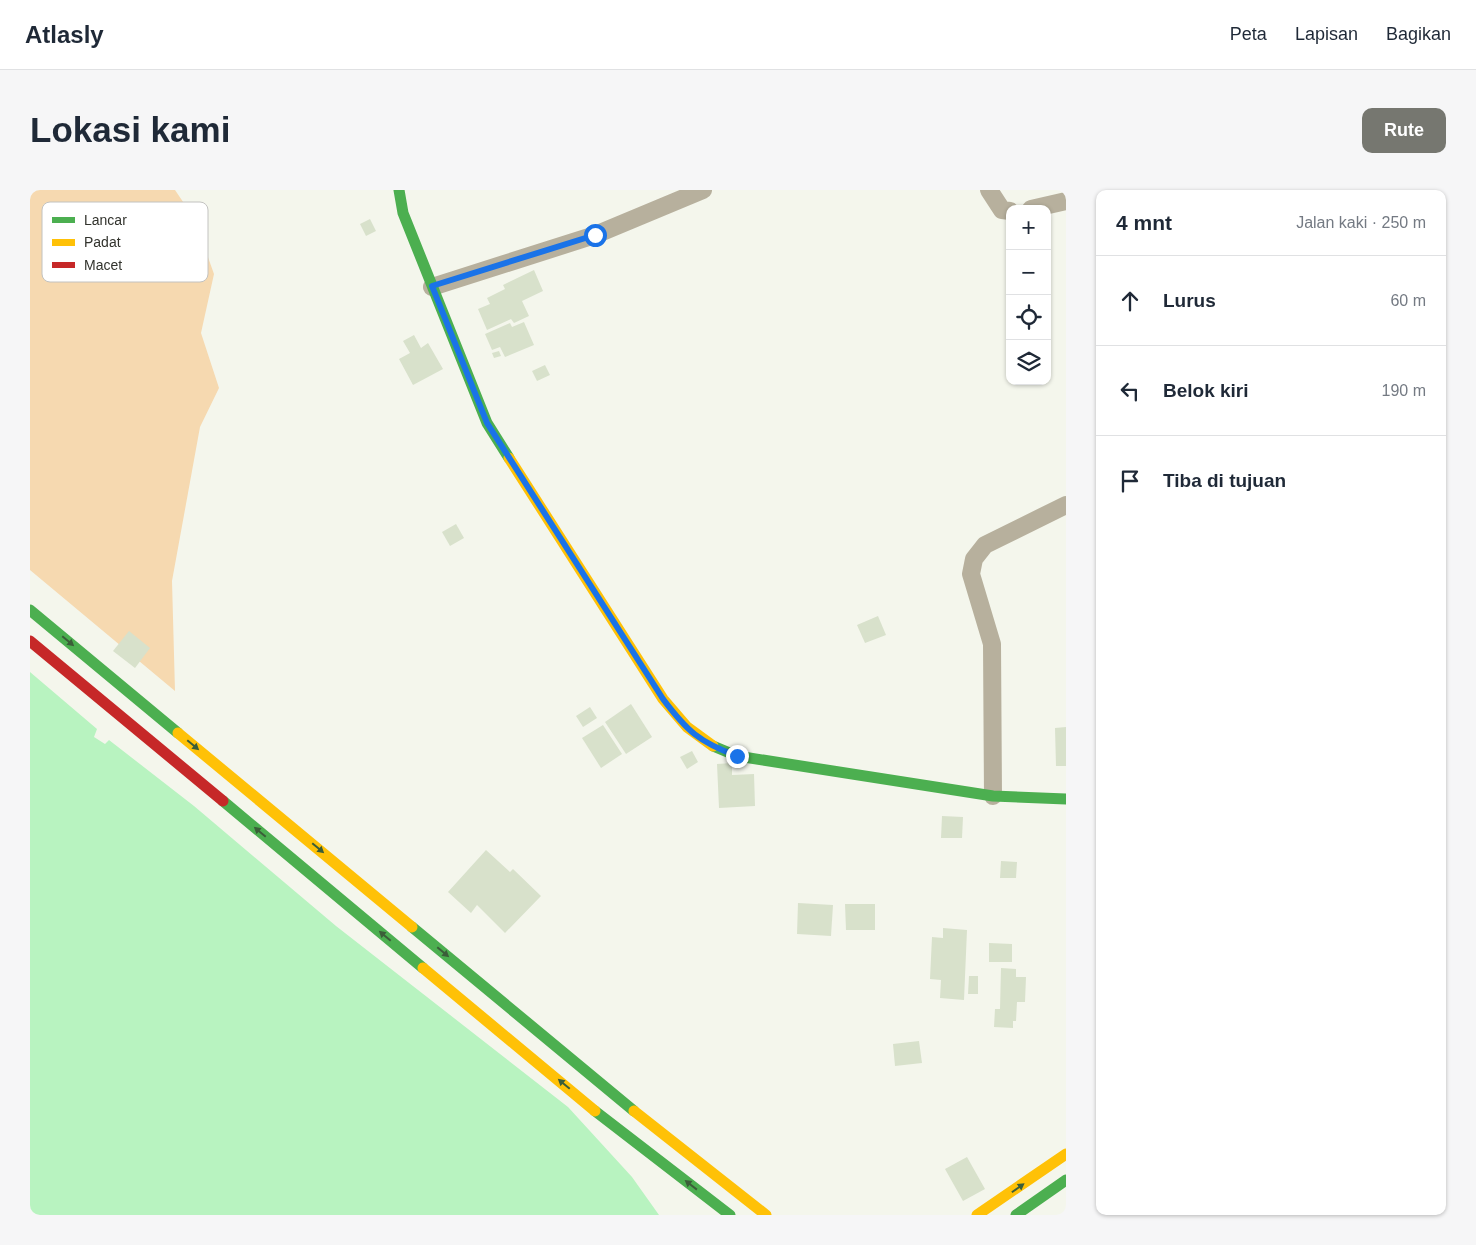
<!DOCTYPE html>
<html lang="id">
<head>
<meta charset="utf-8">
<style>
  :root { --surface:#fff; --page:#f6f6f7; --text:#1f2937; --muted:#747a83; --line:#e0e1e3; --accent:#767770 }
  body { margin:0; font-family:Arial,sans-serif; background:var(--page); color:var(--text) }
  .controls { position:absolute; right:15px; top:15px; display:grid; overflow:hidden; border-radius:10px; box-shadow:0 1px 4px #0004 }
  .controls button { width:45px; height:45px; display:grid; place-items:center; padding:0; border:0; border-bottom:1px solid var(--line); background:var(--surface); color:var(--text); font:25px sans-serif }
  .stop { position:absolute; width:15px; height:15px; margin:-11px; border:4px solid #1a73e8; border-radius:50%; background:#fff }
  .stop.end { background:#1a73e8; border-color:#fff; box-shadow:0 1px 5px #0008 }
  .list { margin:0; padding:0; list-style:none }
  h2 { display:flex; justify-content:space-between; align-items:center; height:65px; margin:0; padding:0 20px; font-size:21px }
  h2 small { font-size:16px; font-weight:400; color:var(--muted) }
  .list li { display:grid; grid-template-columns:32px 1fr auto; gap:15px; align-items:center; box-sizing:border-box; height:90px; padding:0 20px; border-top:1px solid var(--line) }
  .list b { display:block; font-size:19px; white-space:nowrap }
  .list em { font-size:16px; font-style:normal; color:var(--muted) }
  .icon { flex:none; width:28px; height:28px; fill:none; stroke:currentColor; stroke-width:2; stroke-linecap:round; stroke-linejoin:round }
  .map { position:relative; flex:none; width:1036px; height:1025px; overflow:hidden; border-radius:10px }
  header { display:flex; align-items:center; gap:30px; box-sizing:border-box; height:70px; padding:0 25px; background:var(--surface); border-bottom:1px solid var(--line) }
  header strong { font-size:24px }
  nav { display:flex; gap:28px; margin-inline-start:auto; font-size:18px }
  .intro { display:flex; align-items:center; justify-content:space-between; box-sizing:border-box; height:120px; padding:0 30px }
  h1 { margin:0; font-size:35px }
  .button { padding:12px 22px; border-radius:10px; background:var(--accent); color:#fff; font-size:18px; font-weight:700 }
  main { display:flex; gap:30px; padding:0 30px }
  aside { flex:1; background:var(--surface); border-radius:10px; box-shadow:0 1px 4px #0004 }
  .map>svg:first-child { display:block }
  .green { fill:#f6d9b0 }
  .water { fill:#b8f3c0 }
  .building { fill:#d8e1cb }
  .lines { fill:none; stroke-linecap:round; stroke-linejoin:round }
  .street { stroke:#b7b09d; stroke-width:18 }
  .fast { stroke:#4caf50; stroke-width:11 }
  .slow { stroke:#ffc107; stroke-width:11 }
  .jam { stroke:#c62828; stroke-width:11 }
  .oneway { fill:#3b5e39 }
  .route { stroke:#1a73e8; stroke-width:6 }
  .key { fill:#fff; stroke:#c2c2c0; stroke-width:1 }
  .key-label { font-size:14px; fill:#32332d }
</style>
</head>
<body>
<header>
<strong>Atlasly</strong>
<nav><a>Peta</a><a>Lapisan</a><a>Bagikan</a></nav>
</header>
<div class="intro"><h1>Lokasi kami</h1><a class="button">Rute</a></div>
<main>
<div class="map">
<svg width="1036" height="1025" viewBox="0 0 1036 1025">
  <rect width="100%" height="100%" fill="#f4f6ec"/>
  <path class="green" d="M0,0h145l19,28 20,56 -13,59 18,55 -19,39 -28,154 3,110 -145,-121z"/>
  <path class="water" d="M0,482l67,57 -3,8 11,7 4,-4 85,66 142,120 232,181 64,70 27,38h-629z"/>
  <g class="building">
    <path d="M340,29l6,12 -10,5 -6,-12z"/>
    <path d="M504,80l9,21 -21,10 7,15 -15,7 -3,-4 -24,11 -9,-21 12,-5 -3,-6 18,-9 -2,-4z"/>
    <path d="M494,132l10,23 -29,12 -5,-10 -8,3 -7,-16 25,-11 2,4z"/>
    <path d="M384,145l7,13 7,-5 15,26 -30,16 -14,-26 11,-6 -7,-12z"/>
    <path d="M469,161l2,5 -7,2 -2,-5z"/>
    <path d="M515,175l5,10 -13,6 -5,-10z"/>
    <path d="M426,334l8,14 -14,8 -8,-14z"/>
    <path d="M848,426l8,19 -21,8 -8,-18z"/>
    <path d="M99,441l21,17 -15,20 -22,-17z"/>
    <path d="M601,514l21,33 -26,17 -21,-32z"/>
    <path d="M560,517l7,11 -14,9 -7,-11z"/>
    <path d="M573,535l19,29 -21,14 -19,-30z"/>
    <path d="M1036,537v39h-10l-1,-38z"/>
    <path d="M662,561l6,11 -11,7 -7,-12z"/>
    <path d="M702,573v12l22,-1 1,32 -36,2 -2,-44z"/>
    <path d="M912,626l21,1 -1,21h-21z"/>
    <path d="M456,660l24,22 3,-3 28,27 -36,37 -28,-28 -6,8 -23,-21z"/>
    <path d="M971,671l16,1 -1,16h-16z"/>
    <path d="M768,713l35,2 -2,31 -34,-2z"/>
    <path d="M815,714h30v26h-29z"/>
    <path d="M913,738l24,2 -3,70 -24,-2 1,-18 -11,-1 2,-42 11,1z"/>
    <path d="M959,753l23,1v18h-23z"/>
    <path d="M971,778l15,1v8h10l-1,25h-8l-1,19h-3v7l-19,-1 1,-18h5z"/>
    <path d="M939,786h9v18h-10z"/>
    <path d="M889,851l3,22 -27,3 -2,-22z"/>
    <path d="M937,967l18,32 -22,12 -18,-32z"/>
  </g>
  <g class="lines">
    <g class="street">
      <path d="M959,0l13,20 8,1"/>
      <path d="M1001,19l35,-8"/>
      <path d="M402,97l163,-52 108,-45"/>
      <path d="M963,606l-1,-152 -21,-70 3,-15 11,-14 81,-40"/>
    </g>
    <g class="fast">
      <path d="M369,0l4,23 84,210 22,35"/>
      <path d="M0,420l148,123"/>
      <path d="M683,556l24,10 256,40 73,3"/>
      <path d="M193,611l200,167"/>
      <path d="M382,737l222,184"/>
      <path d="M565,921l135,104"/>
      <path d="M986,1025l50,-35"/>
    </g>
    <g class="slow">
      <path d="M479,268l154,241 24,28 26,19"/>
      <path d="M148,543l234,194"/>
      <path d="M393,778l172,143"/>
      <path d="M604,921l132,104"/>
      <path d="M947,1025l89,-61"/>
    </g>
    <path class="jam" d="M0,451l193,160"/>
  </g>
  <defs><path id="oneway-solid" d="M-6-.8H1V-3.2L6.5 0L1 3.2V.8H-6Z" transform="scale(1.25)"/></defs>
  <g class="oneway">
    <use href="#oneway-solid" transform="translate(38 451) rotate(40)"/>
    <use href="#oneway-solid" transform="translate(163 555) rotate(40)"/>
    <use href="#oneway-solid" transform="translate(230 642) rotate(-140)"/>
    <use href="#oneway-solid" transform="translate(288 658) rotate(40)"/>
    <use href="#oneway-solid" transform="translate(355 746) rotate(-140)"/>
    <use href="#oneway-solid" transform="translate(413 762) rotate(40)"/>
    <use href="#oneway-solid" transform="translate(534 894) rotate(-140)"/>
    <use href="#oneway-solid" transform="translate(661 995) rotate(-142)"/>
    <use href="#oneway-solid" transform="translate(988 998) rotate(-35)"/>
  </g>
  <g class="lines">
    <path class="route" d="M565,45l-163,51 55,137 176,276c24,32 36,43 74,57"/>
  </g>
  <rect x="12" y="12" width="166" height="80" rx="8" class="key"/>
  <rect x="22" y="27" width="23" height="6" fill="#4caf50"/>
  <rect x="22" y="49" width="23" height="7" fill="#ffc107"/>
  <rect x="22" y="72" width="23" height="6" fill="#c62828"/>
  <g class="key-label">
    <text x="54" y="35">Lancar</text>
    <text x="54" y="57">Padat</text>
    <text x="54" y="80">Macet</text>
  </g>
</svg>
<div class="controls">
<button>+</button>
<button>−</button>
<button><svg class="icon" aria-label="locate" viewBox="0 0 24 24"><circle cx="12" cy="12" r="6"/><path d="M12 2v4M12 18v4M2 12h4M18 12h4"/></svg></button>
<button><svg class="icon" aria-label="layers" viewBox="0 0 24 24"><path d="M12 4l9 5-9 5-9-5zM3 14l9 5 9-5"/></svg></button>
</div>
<div class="stop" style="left:565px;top:45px"></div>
<div class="stop end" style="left:707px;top:566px"></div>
</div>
<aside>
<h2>4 mnt<small>Jalan kaki · 250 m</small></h2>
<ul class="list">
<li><svg class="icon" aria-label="ahead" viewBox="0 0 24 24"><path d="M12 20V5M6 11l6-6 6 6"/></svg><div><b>Lurus</b></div><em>60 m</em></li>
<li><svg class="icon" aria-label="left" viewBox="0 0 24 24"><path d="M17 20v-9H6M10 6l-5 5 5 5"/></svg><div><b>Belok kiri</b></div><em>190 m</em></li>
<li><svg class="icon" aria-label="arrive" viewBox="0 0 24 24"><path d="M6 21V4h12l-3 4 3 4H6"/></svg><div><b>Tiba di tujuan</b></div></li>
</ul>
</aside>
</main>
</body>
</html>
